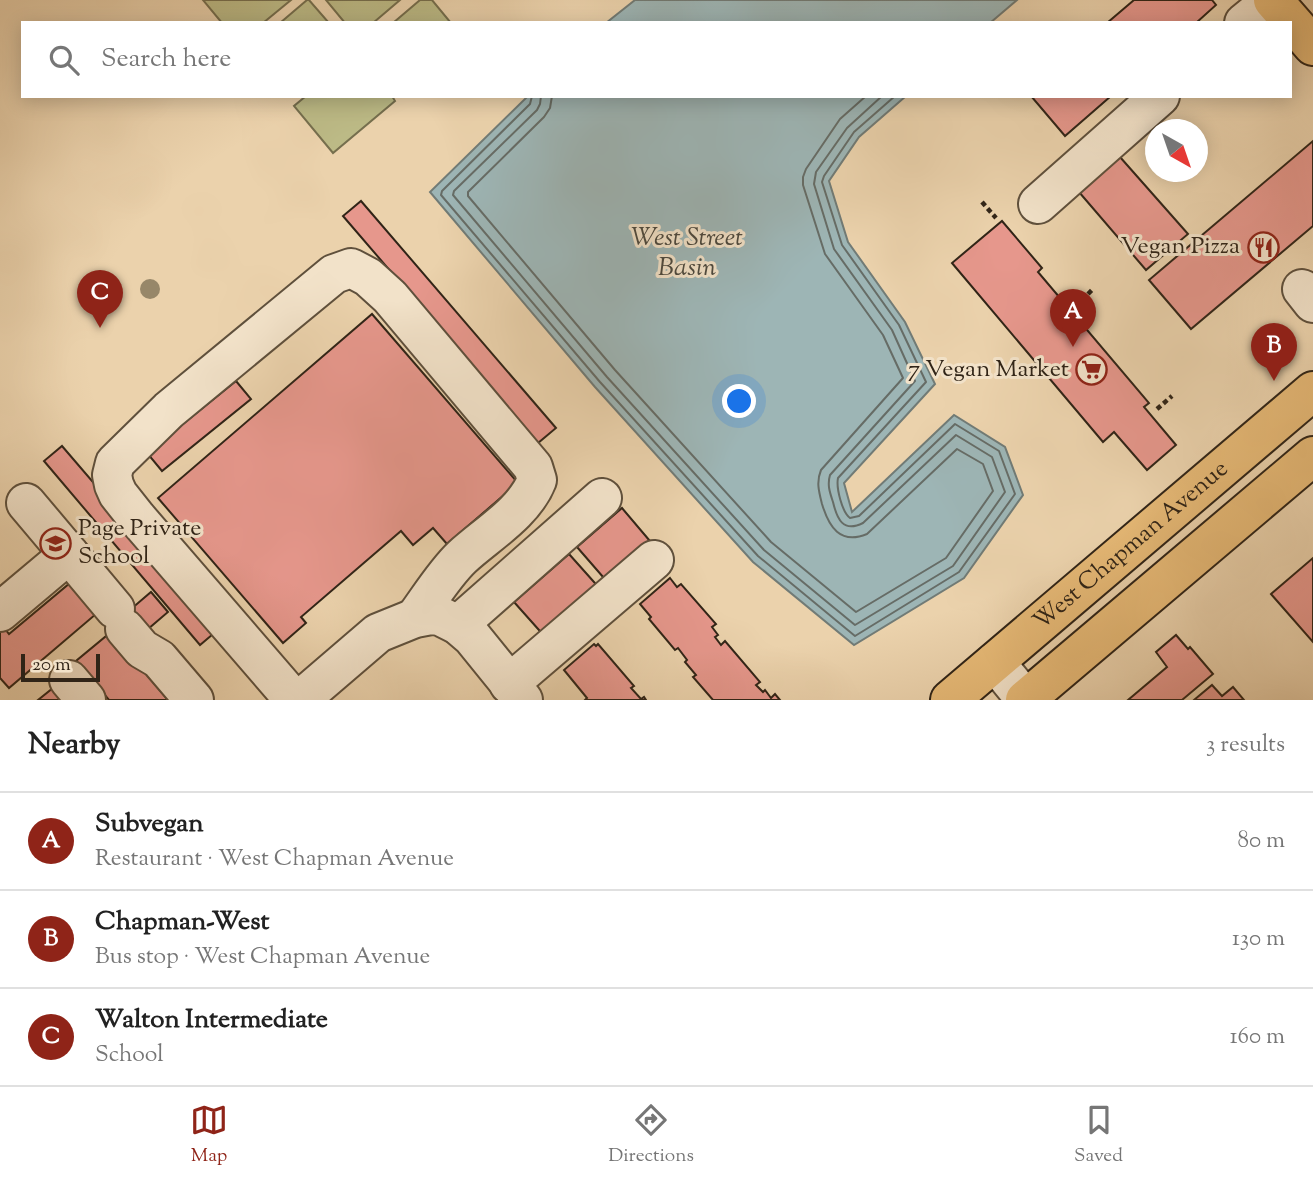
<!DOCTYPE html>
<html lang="en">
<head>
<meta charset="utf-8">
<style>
  :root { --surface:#fff; --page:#f2f2f2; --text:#222; --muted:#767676; --line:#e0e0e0; --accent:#8f2418 }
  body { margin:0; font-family:"Sorts Mill Goudy",serif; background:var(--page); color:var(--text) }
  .compass { position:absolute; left:1145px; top:119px; width:63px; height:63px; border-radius:50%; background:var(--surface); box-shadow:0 4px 18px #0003; rotate:140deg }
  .scale { position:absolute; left:21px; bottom:18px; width:79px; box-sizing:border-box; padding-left:7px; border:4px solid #302417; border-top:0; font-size:19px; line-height:24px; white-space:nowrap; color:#302417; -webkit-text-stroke:5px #f2e2c9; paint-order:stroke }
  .you { position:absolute; left:740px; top:402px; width:24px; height:24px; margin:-18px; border:5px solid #fff; border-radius:50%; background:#1a73e8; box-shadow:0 0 0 10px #1a73e833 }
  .badge { display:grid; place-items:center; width:46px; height:46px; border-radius:50%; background:var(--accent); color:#fff; font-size:23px; font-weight:700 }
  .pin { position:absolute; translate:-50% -58px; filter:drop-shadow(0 2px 4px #0008) }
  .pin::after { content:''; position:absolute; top:37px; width:24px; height:21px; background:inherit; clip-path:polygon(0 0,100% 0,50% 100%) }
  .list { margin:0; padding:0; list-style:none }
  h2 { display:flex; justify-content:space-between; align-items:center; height:91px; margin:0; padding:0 28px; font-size:30px }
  h2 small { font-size:23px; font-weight:400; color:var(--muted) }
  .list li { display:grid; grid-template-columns:46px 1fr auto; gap:21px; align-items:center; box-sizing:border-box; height:98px; padding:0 28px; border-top:2px solid var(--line) }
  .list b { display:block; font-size:26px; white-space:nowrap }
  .list p { margin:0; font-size:23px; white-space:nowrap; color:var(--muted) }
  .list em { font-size:23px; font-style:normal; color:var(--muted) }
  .icon { flex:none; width:38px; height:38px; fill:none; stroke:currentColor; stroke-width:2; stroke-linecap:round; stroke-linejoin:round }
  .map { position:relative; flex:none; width:1313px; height:700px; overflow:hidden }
  .search { position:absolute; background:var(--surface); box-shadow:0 4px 18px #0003; left:21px; right:21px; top:21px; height:77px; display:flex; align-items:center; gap:18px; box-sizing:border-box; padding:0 24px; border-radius:0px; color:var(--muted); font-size:26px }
  .sheet { height:385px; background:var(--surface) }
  nav { display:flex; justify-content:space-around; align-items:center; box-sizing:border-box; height:98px; border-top:2px solid var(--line); background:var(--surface); font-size:19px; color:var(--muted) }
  nav a { display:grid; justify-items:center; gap:4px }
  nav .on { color:var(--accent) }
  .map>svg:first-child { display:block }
  .green { fill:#bcba86; stroke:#766f4e; stroke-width:2 }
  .water { fill:#9db5b5; stroke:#717b76; stroke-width:2 }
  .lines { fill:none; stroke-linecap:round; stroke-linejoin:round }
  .shore { stroke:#666c66; stroke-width:2 }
  .building { fill:#e6978c; stroke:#302417; stroke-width:2 }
  .minor-casing { stroke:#5f503c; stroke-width:42 }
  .major-casing { stroke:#302417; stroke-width:42 }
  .path { stroke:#302417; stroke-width:4.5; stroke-dasharray:5 3.5; stroke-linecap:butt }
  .minor { stroke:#f2e2c9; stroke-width:38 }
  .major { stroke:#e6b976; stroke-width:38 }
  .tree { fill:#978769 }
  .labels { text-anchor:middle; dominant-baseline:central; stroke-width:6; stroke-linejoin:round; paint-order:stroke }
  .poi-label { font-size:24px; fill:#302417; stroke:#f2e2c9; text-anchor:end }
  .street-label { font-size:24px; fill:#302417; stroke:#f2e2c9 }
  .water-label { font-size:26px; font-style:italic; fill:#4b483e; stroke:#f2e2c9 }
</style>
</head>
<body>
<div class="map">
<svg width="1313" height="700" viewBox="0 0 1313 700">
  <rect width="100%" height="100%" fill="#ebd2ac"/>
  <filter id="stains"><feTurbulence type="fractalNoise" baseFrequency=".00286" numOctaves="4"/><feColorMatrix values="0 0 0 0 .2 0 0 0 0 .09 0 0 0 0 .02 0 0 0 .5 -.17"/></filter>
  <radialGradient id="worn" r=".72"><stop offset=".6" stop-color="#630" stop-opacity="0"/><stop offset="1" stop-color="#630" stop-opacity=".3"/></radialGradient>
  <g class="green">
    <path d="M203,0h88l-28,23h-41z"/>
    <path d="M307,0h2l20,23h-49z"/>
    <path d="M326,0h74l-27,23h-28z"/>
    <path d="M420,0h12l19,23h-58z"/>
    <path d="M306,96h86l3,5 -62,52 -39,-47z"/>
  </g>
  <g class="water">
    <path d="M635,0h382l-27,23h-384z"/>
    <path d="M528,96h378l-47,41 -30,44 19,61 57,80 30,62 -91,99 8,29 102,-97 51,32 18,48 -59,83 -110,67 -101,-83 -158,-175 -165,-195z"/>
  </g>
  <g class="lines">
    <g class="shore">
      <path d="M532,96l-2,8 -88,87 -1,4 159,187 158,174 97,80 104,-64 56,-78 -16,-43 -44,-27 -96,92 -9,2c-8,-6 -14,-30 -12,-40l88,-96 -27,-57 -57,-80 -20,-63 2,-6 30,-44 41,-36"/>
      <path d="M541,96l-1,8 -3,6 -83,81 -1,4 154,182 157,173 91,75 98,-59 52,-74 -13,-35 -36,-22 -93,88c-20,10 -26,-4 -30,-21 -3,-9 -6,-17 -3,-27l85,-94 -23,-51 -58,-81 -20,-65 2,-12 31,-44 35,-32"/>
      <path d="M552,96l-2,12 -6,9 -76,75v4l147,174 156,172 85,70 90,-54 47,-67 -10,-27 -26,-15 -90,85c-27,11 -38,-7 -45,-30 -3,-12 -6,-22 -1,-34l82,-92 -20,-43 -58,-81 -22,-69v-8l3,-8 34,-50 26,-23"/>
    </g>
  </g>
  <g class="building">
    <path d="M1134,0h78l4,5 -20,18h-89z"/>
    <path d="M1031,96h80l-46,40z"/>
    <path d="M1313,141v85l-122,103 -42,-49z"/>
    <path d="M1120,157l68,77 -42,36 -67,-78z"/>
    <path d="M361,201l195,227 -18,15 -195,-227z"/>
    <path d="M1002,221l40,47 -4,4 111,131 -5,4 32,38 -29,25 -33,-38 -11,10 -151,-179z"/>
    <path d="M372,314l146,169 -71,61 -14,-16 -20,17 -12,-14 -100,86 5,6 -23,20 -125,-145z"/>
    <path d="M236,381l15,18 -89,72 -15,-18z"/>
    <path d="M62,446l157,183 -19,16 -156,-184z"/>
    <path d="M622,508l33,39 -45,38 -33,-38z"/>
    <path d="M569,554l33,37 -55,48 -33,-37z"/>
    <path d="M1313,558v84l-42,-48z"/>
    <path d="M670,578l7,9 4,-3 35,40 -4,3 6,8 -3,2 6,8 4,-4 35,41 -4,3 7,7 2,-2 6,8 4,-4 5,6h-67l-20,-23 3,-2 -11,-13 2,-2 -9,-12 -3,2 -26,-31 2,-2 -11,-13z"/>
    <path d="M70,583l26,31 -87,74 -9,-10v-51l2,-2 7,9z"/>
    <path d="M151,592l17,20 -20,17 -17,-20z"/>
    <path d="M111,632l57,68h-59l-33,-39z"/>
    <path d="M1176,635l12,14 2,-2 23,27 -31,26h-54l39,-33 -11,-15z"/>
    <path d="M594,644l2,2 2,-2 36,42 -3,2 10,11 3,-2 2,3h-61l2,-2 -23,-28z"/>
    <path d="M58,684l13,16h-33z"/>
    <path d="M1212,685l10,11 11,-9 11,13h-50z"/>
  </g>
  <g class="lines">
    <defs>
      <g id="minor">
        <path d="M1244,23l28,-23"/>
        <path d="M1038,204l122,-108"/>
        <path d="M1302,289l11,14"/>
        <path d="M69,554l46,55"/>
        <path d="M0,612l69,-58 -43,-51"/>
        <path d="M458,625l144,-127"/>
        <path d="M125,629l17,20 17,10 35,41"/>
        <path d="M995,662l31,38"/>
        <path d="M69,680l17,20"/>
        <path d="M509,684l145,-124"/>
        <path d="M294,700l-157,-182 -19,-24 -4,-9 -2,-10 3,-12 54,-53 165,-136 17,-6 17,9 22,20 143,170 4,13c-13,33 -50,54 -75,77 -17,16 -33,42 -47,61"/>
        <path d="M300,700l78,-67 37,-15 16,-3 9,1 18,9 14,12 51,63"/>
      </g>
      <g id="major">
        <path d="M1273,0l40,46"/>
        <path id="s1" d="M950,700l363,-309"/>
        <path d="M1025,700l288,-244"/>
      </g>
    </defs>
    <use href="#minor" class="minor-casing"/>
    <use href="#major" class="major-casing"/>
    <g class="path">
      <path d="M982,202l14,16"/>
      <path d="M1076,306l17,-17"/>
      <path d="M1157,409l15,-13"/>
    </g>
    <use href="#minor" class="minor"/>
    <use href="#major" class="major"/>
  </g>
  <circle class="tree" cx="150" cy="289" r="10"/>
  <defs>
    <symbol id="restaurant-ring" viewBox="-11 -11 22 22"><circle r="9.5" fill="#f2e2c9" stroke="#8f2418" stroke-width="1.5"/><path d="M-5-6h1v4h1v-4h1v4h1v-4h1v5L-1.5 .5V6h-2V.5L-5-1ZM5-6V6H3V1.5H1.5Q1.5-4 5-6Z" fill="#8f2418"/></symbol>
    <symbol id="supermarket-ring" viewBox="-11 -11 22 22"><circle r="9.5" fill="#f2e2c9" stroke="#8f2418" stroke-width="1.5"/><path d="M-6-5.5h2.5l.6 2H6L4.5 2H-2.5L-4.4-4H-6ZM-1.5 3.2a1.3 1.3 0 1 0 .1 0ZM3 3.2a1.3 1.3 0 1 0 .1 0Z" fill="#8f2418"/></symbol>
    <symbol id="school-ring" viewBox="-11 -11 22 22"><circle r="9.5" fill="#f2e2c9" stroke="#8f2418" stroke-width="1.5"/><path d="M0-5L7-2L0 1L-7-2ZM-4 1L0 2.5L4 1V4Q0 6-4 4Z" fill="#8f2418"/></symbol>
  </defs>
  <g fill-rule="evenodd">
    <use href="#restaurant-ring" x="1246" y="230" width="35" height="35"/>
    <use href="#supermarket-ring" x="1074" y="352" width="35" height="35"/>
    <use href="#school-ring" x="38" y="526" width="35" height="35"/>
  </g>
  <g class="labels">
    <g class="poi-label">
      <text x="1240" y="247">Vegan Pizza</text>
      <text x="1069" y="370">7 Vegan Market</text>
      <text x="78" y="529" text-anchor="start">Page Private<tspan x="78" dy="28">School</tspan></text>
    </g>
    <g class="street-label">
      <text stroke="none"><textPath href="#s1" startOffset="238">West Chapman Avenue</textPath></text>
    </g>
    <g class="water-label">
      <text x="687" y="238">West Street<tspan x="687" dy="30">Basin</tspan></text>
    </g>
  </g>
  <rect width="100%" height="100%" filter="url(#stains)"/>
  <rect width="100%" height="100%" fill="url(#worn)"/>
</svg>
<svg class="compass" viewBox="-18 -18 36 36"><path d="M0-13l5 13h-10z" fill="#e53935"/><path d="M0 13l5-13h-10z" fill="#767676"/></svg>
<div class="scale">20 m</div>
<div class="you"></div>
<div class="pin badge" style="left:1073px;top:347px">A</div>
<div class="pin badge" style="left:1274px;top:381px">B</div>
<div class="pin badge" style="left:100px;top:328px">C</div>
<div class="search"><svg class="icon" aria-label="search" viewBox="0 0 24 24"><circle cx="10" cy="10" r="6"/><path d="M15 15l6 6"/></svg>Search here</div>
</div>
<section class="sheet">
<h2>Nearby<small>3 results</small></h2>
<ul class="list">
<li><span class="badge">A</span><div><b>Subvegan</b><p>Restaurant · West Chapman Avenue</p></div><em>80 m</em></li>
<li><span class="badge">B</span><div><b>Chapman-West</b><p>Bus stop · West Chapman Avenue</p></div><em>130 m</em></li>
<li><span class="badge">C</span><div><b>Walton Intermediate</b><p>School</p></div><em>160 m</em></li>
</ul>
</section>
<nav>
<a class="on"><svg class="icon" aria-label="map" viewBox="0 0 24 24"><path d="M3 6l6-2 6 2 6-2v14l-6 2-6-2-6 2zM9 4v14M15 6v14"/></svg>Map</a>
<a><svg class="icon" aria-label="directions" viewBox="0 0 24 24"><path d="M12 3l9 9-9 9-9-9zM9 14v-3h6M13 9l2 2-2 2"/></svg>Directions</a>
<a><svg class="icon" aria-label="saved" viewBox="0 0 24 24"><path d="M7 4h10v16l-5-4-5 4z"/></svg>Saved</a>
</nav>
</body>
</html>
